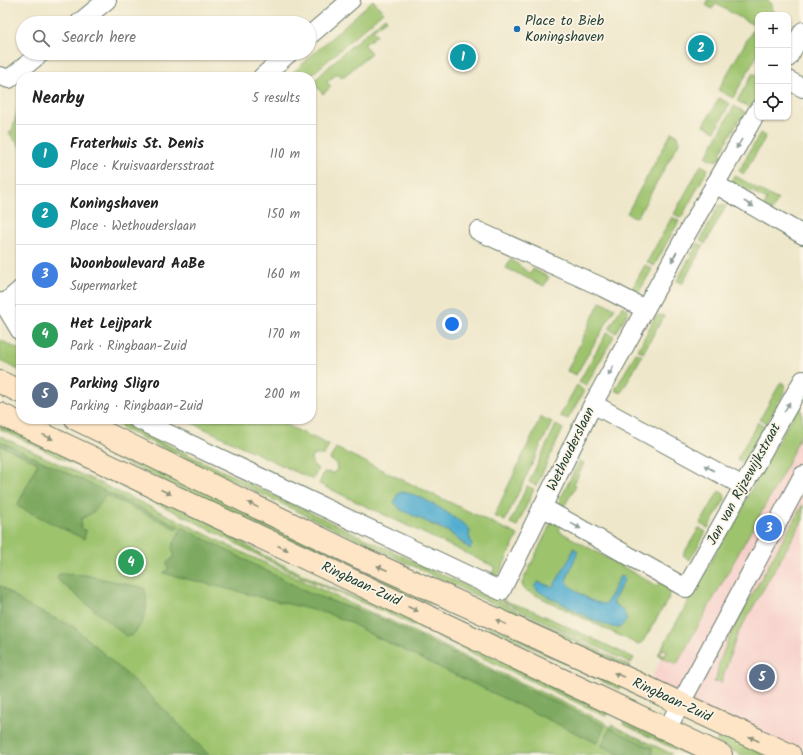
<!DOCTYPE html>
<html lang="en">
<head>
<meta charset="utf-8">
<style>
  :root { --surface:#fff; --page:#f6f6f6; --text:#222; --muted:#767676; --line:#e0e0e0; --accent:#1f6fb2 }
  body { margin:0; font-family:Kalam,sans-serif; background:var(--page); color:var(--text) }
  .controls { position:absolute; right:12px; top:12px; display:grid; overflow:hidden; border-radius:8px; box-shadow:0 1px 3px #0004 }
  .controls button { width:36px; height:36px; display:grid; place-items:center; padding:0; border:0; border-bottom:1px solid var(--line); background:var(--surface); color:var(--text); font:20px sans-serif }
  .you { position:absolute; left:452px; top:324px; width:14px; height:14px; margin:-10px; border:3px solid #fff; border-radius:50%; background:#1a73e8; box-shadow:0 0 0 6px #1a73e833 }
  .badge { display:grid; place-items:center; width:26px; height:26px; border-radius:50%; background:var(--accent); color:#fff; font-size:13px; font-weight:700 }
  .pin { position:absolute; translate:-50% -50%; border:2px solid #fff; box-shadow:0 1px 4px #0006 }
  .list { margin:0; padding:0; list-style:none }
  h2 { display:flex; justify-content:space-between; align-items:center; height:52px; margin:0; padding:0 16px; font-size:17px }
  h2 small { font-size:13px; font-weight:400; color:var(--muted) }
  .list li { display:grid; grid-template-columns:26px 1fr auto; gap:12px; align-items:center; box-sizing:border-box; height:60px; padding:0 16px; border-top:1px solid var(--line) }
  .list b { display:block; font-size:15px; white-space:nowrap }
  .list p { margin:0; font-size:13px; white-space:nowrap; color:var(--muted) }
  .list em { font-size:13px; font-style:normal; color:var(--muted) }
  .icon { flex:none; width:22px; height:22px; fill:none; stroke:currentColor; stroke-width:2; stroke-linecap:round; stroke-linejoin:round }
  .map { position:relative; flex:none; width:803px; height:755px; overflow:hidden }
  .search { position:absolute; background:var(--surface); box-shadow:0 1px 3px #0004; left:16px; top:16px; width:300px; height:44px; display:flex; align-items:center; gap:10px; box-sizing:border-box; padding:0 14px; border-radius:22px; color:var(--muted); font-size:15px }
  .panel { position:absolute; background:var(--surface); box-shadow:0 1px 3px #0004; left:16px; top:72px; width:300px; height:352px; border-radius:16px }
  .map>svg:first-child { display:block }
  .built { fill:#f7d0ca }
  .green { fill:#9dc36d; stroke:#5e8050; fill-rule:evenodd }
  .forest { fill:#7ea960; stroke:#4e734a }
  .water { fill:#50acce; stroke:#387481 }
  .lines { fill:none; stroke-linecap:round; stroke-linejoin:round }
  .minor-casing { stroke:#677868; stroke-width:20 }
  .secondary-casing { stroke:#677868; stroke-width:24 }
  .minor { stroke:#fff; stroke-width:18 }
  .secondary { stroke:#fde5c5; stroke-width:22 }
  .oneway { fill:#8f9e9a }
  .oneway2 { fill:#8e917c }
  .poi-dot { fill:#1f6fb2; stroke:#fcf5e5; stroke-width:1.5 }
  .labels { text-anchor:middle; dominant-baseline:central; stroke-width:3.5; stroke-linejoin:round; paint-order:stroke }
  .poi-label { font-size:14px; fill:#1f3d34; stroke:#fcf5e5; text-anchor:start }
  .street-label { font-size:14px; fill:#1f3d34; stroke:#fcf5e5 }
</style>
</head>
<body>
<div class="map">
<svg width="803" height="755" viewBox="0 0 803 755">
  <rect width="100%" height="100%" fill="#fcf5e5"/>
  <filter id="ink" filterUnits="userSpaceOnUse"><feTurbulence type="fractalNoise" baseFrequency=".025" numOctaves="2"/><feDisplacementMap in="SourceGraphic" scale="8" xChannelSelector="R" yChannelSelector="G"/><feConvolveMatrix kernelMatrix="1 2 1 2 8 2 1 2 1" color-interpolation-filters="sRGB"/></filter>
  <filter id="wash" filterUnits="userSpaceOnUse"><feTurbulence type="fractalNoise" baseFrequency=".012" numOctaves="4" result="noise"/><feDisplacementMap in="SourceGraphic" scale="16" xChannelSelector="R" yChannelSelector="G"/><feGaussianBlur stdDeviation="0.9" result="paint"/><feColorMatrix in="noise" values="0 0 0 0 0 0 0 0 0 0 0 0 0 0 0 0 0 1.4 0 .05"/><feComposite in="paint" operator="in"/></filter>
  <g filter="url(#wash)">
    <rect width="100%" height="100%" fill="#eee7ca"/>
    <path class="built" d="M803,409v346h-15l-142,-67 21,-41z"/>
    <g class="green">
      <path d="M373,0l10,12 -74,65h-21z"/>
      <path d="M707,0h60l3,2 3,9 6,4h-21v39l-25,44 -15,-8 37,-64 -39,-22 -4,5 -6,-4z"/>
      <path d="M385,17l2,2 -14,11 4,5 -13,10 7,8 -29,25 -4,-5 -11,9 4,5 -8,7 -10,-12 28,-27z"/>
      <path d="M753,73l5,4v6l-2,4 2,1v8l-7,12 -14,-7z"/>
      <path d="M719,98l11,6 -15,27 -11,-6z"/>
      <path d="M21,102v46l-12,-15 3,-2 7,-28z"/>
      <path d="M734,106l14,8 -5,5 -3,-1 -20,35 4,3c-7,6 -11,5 -18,1z"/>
      <path d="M672,132l6,4 2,5 -42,75 -3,1 -8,-4z"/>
      <path d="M760,133l6,3 -22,38 -5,-3z"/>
      <path d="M701,165l7,4 -27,49 -7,-4z"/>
      <path d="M734,175l22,13 -2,5 -12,-6 -3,5 -9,-8z"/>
      <path d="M758,189l20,11 -6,11 -8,-5 3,-6 -12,-6z"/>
      <path d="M719,205h5l2,1 -21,38 -5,-3z"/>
      <path d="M672,217l7,4 -25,45 -7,-4z"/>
      <path d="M698,243l5,3 -21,38 -5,-3z"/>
      <path d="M511,259l19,15 3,-5 16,8 -5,9 -38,-18z"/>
      <path d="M645,265l7,4 -14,25 -7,-4z"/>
      <path d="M600,302l15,6c-12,22 -26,44 -39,67l-9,-4z"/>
      <path d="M622,306l7,4 -13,23 -7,-4z"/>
      <path d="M660,315l4,1 -21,37 -5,-3 17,-33z"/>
      <path d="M607,332l7,4 -28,50 -7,-4z"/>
      <path d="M0,340l18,9 3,-3v25l-21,-10z"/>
      <path d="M636,353l6,3 -21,37 -6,-3z"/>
      <path d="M781,382l3,2 1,7 -18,32 -7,-4z"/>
      <path d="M577,385l7,6 -16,28 -8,-3z"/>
      <path d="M801,401l2,29 -21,45 -105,189 -15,-6 1,-3 2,1 3,-5 -5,-2 -3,4 2,2 -1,2 -3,-2z"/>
      <path d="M541,417l11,5 -47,99 -11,-5z"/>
      <path d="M110,419h5l27,14 341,161 147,72 -1,2 -501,-237z"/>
      <path d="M184,419h90l55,26 -5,10h-8l-5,2 1,6 6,6 -5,11z"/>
      <path d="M758,422l7,4 -21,37 -7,-4z"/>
      <path d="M0,423l203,96 60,36 65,32 69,24 212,100 -3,5 -212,-100 -100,-42 -104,-55 -190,-90z"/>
      <path d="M556,425l7,4 -27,57 -7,-4z"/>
      <path d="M0,436l184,87 45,23 127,60 35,15 215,102v1l4,3 1,-2 61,29 -1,1h-671z"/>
      <path d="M336,448l182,87 -21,43 -8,2 6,-13 -176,-83 5,-12 10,1 3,-4 -1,-5 -6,-5zM430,524l40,7 -5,15 -16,-14z"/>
      <path d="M113,451l29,10 479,223 -2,5 -175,-83 -36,-9 -297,-141z"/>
      <path d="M579,461l5,2 -10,21 2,2 -13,22 -3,-5 -1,-5 4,-4z"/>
      <path d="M527,486l7,3 -17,37 -7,-3z"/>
      <path d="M719,491l5,3 1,5 -17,29 -8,-4z"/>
      <path d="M803,504v16l-66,115 -16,48 -4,-2 -2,2 -2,-1 3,-2 3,-17 12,-31z"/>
      <path d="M552,521l9,4 -2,6 98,55 3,-5 11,6v4l-3,6 1,1 -27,45 -5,1 -114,-55 -1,-6z"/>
      <path d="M699,528l7,4 -16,28 -7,-5z"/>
      <path d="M491,596l43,15 100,47 -3,5z"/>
      <path d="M625,719l77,36h-15l-64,-31z"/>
      <path d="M721,731l50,24h-29l-26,-12z"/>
    </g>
    <g class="forest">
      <path d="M0,441l179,85 -2,3 -71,-34c-9,14 -9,16 -25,24v9l5,3 -2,8 -67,-33 21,-43 -38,-18z"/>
      <path d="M182,527l127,66 70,25 226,108 -8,17 -225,-108 -23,-13 -20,-8 -166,-41 5,-3 -1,-7 7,-6 -2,-10z"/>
      <path d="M59,574l26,1 59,13c6,17 1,36 -13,48h-5l-68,-56 -1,-4z"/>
      <path d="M0,585l26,20 48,22 77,69 58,59h-209z"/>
      <path d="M610,728l42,20v7h-31l-19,-9z"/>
    </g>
    <g class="water">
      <path d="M401,492c18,0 51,24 67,35l2,4 -1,4 3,10 -2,4 -21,-17 -48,-22 -7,-8 3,-7z"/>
      <path d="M573,548l5,3 -12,30c8,10 27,23 40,23l14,-28 5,2 -11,22v4l9,6 4,10 -8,8 -7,-1 -18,-7 -51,-26 -5,-3 -4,-5 4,-4 15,5 18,-31z"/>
    </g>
  </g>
  <g filter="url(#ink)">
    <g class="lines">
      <defs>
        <g id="minor">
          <path d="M79,23l28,-23"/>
          <path d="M309,36l42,-36"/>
          <path d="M788,58l15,-27"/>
          <path d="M0,76l9,3 32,-26"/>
          <path d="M262,77l27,-24"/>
          <path d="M788,80l15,8"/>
          <path d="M715,184l88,51"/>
          <path d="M478,231l124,56 43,22"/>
          <path d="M0,302l4,2 17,28"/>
          <path d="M4,304l17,-15"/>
          <path d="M593,404l150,82"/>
          <path d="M137,419l364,172 92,-187 93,-169 72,-125"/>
          <path d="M542,507l144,81 117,-208"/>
          <path d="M667,729l136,-254"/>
        </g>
        <g id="secondary">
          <path d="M0,382l21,10"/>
          <path d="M0,414l721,341"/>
          <path d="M76,419l285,139 274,124 155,73"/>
        </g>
      </defs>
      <use href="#minor" class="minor-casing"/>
      <use href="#secondary" class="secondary-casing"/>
      <use href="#minor" class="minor"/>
      <use href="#secondary" class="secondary"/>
    </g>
    <defs><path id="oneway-solid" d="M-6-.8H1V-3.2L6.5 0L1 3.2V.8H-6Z"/></defs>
    <g class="oneway">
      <use href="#oneway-solid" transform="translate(739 144) rotate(121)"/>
      <use href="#oneway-solid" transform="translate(749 204) rotate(30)"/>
      <use href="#oneway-solid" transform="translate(674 257) rotate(119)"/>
      <use href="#oneway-solid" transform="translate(611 371) rotate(119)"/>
      <use href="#oneway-solid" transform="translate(787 407) rotate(-60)"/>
      <use href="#oneway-solid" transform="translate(709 468) rotate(-151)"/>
      <use href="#oneway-solid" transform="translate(576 526) rotate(29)"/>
    </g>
    <g class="oneway2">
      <use href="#oneway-solid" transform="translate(48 437) rotate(25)"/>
      <use href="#oneway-solid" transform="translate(166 492) rotate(25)"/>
      <use href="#oneway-solid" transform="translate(253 505) rotate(-154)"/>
      <use href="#oneway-solid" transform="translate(283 548) rotate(25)"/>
      <use href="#oneway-solid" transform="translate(382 568) rotate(-156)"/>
      <use href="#oneway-solid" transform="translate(413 609) rotate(25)"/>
      <use href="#oneway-solid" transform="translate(501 622) rotate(-156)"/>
      <use href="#oneway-solid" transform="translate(619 675) rotate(-156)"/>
      <use href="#oneway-solid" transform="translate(754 739) rotate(-155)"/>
    </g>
  </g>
  <circle class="poi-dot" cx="517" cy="29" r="4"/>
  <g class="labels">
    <g class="poi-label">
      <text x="525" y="21">Place to Bieb<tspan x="525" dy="16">Koningshaven</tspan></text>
    </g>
    <g class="street-label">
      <text transform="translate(571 449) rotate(-64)">Wethouderslaan</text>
      <text transform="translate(744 484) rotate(-61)">Jan van Rijzewijkstraat</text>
      <text transform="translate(361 584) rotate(25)">Ringbaan-Zuid</text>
      <text transform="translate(672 700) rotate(25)">Ringbaan-Zuid</text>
    </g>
  </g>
</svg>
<div class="controls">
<button>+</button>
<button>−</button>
<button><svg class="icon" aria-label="locate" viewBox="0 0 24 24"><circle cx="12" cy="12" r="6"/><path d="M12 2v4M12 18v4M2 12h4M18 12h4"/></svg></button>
</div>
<div class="you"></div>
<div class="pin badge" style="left:463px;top:57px;background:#0f9aa8">1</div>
<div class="pin badge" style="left:701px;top:48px;background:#0f9aa8">2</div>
<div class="pin badge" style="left:769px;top:528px;background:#3f7fe0">3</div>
<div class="pin badge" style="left:131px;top:562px;background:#2e9e5b">4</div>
<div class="pin badge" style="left:762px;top:677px;background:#5c6f8a">5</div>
<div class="search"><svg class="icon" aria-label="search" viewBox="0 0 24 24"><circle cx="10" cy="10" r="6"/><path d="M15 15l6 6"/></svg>Search here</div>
<section class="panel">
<h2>Nearby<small>5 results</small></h2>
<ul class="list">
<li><span class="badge" style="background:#0f9aa8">1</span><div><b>Fraterhuis St. Denis</b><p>Place · Kruisvaardersstraat</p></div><em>110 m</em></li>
<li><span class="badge" style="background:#0f9aa8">2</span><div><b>Koningshaven</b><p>Place · Wethouderslaan</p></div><em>150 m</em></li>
<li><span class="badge" style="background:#3f7fe0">3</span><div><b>Woonboulevard AaBe</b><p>Supermarket</p></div><em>160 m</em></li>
<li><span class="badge" style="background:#2e9e5b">4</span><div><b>Het Leijpark</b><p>Park · Ringbaan-Zuid</p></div><em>170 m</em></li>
<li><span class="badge" style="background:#5c6f8a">5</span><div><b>Parking Sligro</b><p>Parking · Ringbaan-Zuid</p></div><em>200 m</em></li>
</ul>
</section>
</div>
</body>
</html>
